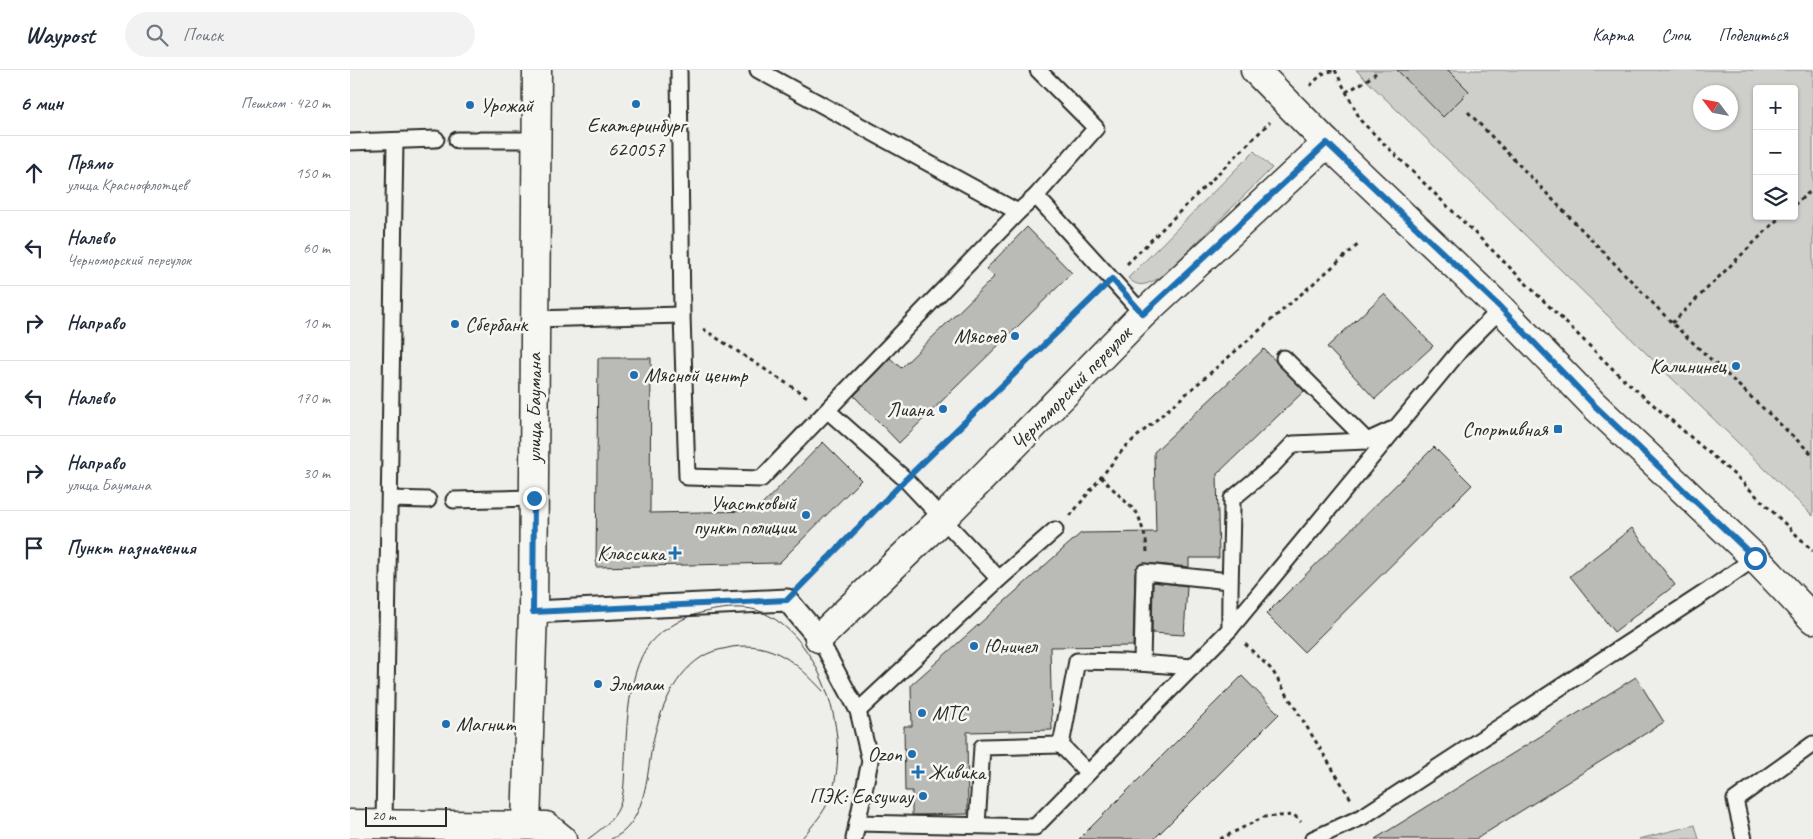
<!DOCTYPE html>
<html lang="ru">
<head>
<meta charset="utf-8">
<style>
  :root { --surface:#fff; --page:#f2f2f3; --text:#1f2937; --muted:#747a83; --line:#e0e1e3 }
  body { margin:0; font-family:Caveat,sans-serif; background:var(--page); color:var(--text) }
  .controls { position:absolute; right:15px; top:15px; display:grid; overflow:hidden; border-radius:5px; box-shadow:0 1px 4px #0004 }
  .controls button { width:45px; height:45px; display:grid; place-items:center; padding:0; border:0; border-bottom:1px solid var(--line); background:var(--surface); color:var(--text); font:25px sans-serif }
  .compass { position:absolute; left:1343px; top:15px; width:45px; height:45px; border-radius:50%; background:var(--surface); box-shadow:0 1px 4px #0004; rotate:302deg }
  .scale { position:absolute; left:15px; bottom:12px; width:82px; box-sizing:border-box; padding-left:5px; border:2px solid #2b2b2b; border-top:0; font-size:14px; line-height:18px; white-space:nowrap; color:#2b2b2b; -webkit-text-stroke:4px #f6f6f2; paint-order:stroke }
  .stop { position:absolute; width:15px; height:15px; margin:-11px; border:4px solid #1f6fb2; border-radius:50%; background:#fff }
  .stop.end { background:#1f6fb2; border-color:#fff; box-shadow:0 1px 5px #0008 }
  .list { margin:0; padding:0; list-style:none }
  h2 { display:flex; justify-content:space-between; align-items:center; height:65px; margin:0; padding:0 20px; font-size:21px }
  h2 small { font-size:16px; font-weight:400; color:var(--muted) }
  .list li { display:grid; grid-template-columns:32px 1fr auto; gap:15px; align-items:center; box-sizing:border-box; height:75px; padding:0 20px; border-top:1px solid var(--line) }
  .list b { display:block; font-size:19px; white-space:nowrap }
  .list p { margin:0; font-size:16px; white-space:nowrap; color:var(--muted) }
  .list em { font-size:16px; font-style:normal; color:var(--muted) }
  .icon { flex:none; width:28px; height:28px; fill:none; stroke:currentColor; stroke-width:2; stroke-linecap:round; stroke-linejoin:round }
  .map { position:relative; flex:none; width:1463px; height:769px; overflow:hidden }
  header { display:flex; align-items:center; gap:30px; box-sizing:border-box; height:70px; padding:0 25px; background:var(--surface); border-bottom:1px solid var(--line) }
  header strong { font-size:24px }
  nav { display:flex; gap:28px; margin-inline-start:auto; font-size:18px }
  .search { width:350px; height:45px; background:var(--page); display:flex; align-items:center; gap:12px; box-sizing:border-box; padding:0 18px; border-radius:28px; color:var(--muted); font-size:19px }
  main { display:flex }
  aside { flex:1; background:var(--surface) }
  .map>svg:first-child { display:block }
  .green { fill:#cececa; stroke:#7c7c7a; fill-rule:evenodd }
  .building { fill:#babab7; stroke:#2b2b2b }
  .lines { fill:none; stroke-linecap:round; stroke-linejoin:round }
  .service-casing { stroke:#2b2b2b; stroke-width:19 }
  .pedestrian-casing { stroke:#2b2b2b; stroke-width:25 }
  .minor-casing { stroke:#2b2b2b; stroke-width:31 }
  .secondary-casing { stroke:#2b2b2b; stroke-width:31 }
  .path { stroke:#2b2b2b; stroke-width:3; stroke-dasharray:4 4; stroke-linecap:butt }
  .service { stroke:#f6f6f2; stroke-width:15 }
  .pedestrian { stroke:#f6f6f2; stroke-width:21 }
  .minor { stroke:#f6f6f2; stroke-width:28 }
  .secondary { stroke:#f6f6f2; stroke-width:28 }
  .tram { stroke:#2b2b2b; stroke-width:1 }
  .route { stroke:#1f6fb2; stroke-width:6 }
  .poi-dot { fill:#1f6fb2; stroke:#f6f6f2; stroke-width:2 }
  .labels { text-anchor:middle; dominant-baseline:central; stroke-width:5; stroke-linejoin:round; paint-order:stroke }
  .poi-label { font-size:21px; fill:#2b2b2b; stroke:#f6f6f2; text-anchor:start }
  .street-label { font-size:21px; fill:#2b2b2b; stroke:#f6f6f2 }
</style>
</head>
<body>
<header>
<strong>Waypost</strong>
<div class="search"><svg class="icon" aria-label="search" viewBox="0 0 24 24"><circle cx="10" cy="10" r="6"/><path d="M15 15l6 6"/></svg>Поиск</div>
<nav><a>Карта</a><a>Слои</a><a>Поделиться</a></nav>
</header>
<main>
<aside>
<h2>6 мин<small>Пешком · 420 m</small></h2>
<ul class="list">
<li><svg class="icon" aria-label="ahead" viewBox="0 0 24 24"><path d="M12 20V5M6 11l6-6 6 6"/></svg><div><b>Прямо</b><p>улица Краснофлотцев</p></div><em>150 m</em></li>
<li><svg class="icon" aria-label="left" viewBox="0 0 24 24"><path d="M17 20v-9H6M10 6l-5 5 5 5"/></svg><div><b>Налево</b><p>Черноморский переулок</p></div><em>60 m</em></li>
<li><svg class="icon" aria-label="right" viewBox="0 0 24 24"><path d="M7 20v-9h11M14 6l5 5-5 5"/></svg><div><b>Направо</b></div><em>10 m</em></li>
<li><svg class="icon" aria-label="left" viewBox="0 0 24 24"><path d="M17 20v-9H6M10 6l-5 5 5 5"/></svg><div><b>Налево</b></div><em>170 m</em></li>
<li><svg class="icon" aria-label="right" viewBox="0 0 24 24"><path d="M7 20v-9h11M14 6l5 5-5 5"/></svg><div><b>Направо</b><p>улица Баумана</p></div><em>30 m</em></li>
<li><svg class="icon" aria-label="arrive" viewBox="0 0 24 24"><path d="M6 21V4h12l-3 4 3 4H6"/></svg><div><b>Пункт назначения</b></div></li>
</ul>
</aside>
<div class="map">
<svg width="1463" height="769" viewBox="0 0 1463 769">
  <rect width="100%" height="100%" fill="#eeeeea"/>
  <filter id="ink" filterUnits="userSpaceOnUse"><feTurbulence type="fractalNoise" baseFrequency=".02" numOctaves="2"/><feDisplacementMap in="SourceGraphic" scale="10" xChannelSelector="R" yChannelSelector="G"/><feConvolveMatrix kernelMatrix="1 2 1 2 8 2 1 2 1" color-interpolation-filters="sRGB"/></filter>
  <g filter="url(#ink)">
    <g class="green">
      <path d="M1006,0h457v446zM1407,19h37v127h-37zM1350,22h30v30h-30z"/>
      <path d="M904,81l18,17 -110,109c-14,6 -22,13 -34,1z"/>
      <path d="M1345,755l4,14h-60z"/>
    </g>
    <g class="building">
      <path d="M1047,0h51l21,21 -26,26z"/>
      <path d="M677,157l45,46 -173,170 -45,-47 36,-38 11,10 93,-91 -8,-8z"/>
      <path d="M1034,224l49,52 -58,53 -48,-52z"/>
      <path d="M914,279l40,42 -87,83 2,84h-30v9l-44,-4 -5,1 -5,8 -2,74 -83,1 2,83 -85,2 1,82 -56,1v-24h-7l-1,-65h8l-1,-41 170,-152 75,-1 -2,-80z"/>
      <path d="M248,288h53l-1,155 106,-2 67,-69 38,38 -82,83 -183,4z"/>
      <path d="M1084,377l38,38 -168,167 -38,-38z"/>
      <path d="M1282,458l43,57 -61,47 -44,-56z"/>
      <path d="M803,512l34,4 -3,49 -32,-2z"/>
      <path d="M892,606l37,38 -125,125h-75z"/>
      <path d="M1286,607l28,45 -188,117h-101z"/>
    </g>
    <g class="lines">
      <defs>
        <g id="service">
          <path d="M329,0l3,245 5,162 74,2 257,-267 18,-16 60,-68 -58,-58"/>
          <path d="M408,0l260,142"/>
          <path d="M107,70h80"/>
          <path d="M0,72l86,-3"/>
          <path d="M686,126l107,118"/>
          <path d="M184,249l148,-4"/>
          <path d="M934,288l83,83"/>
          <path d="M478,341l77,68 94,100"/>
          <path d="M40,429l38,1"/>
          <path d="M104,430l80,-2"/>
          <path d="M880,559c-1,-43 2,-86 2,-130l40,-33 21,-22 74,-3 24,-11"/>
          <path d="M469,568l39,73 12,50 -16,78"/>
          <path d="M792,593l2,-91 85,9"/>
          <path d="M508,641l141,-132 56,-49"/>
          <path d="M738,703l-27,-28 16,-84 48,1 68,5"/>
          <path d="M507,753l178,4 195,-198 231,-280 40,-40"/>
          <path d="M34,754l11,-683"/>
          <path d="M627,755l5,-78 79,-2"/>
          <path d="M963,769l49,-22 347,-227 46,-32"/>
          <path d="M1394,769l-9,-39 78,-56"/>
        </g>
        <path id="pedestrian" d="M183,542l254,-12 32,38"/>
        <g id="minor">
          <path d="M469,568l123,-119 201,-205 184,-171"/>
          <path d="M0,754l196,2 16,13"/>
          <path d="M176,755l7,-213 4,-542"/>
        </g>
        <path id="secondary" d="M905,0l72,73 174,166 93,96 161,153 58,61"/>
      </defs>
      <use href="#service" class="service-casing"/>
      <use href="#pedestrian" class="pedestrian-casing"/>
      <use href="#minor" class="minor-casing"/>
      <use href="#secondary" class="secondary-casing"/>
      <g class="path">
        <path d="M985,0l26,51 258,254 119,103 75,73"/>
        <path d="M960,16l12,-12 13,-4"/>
        <path d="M996,22l18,-10 12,-9"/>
        <path d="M1118,42l204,211 141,132"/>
        <path d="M1444,135l19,-16"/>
        <path d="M777,194l143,-142"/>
        <path d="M1322,253l109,-107"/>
        <path d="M353,259l106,69"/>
        <path d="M571,394l175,-169"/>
        <path d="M751,407l37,37 8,26 1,12"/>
        <path d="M720,446l55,-69 235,-204"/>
        <path d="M453,513l88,-90"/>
        <path d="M895,574l27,26 79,129"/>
        <path d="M870,769l44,-22 30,-2 7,7"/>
      </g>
      <use href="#service" class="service"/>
      <use href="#pedestrian" class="pedestrian"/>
      <use href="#minor" class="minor"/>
      <use href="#secondary" class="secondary"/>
      <g class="tram">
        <path d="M238,769c11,-8 26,-19 31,-32 6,-14 5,-30 6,-45 2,-37 2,-108 37,-130 8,-5 18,-12 26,-15 18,-7 53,-13 71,-6 60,23 91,119 74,178 -5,20 -19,35 -32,50"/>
        <path d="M261,769c34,-13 36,-63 41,-93 7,-34 22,-75 55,-92 8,-4 17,-5 25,-7 41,-6 65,16 91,44"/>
      </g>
    </g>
  </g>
  <g class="lines" filter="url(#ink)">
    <path class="route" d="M184,428l-1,114 254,-12 118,-120 207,-201 31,35 184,-171 174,165 93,97 161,153"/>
  </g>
  <g class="poi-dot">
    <circle cx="286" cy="34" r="5"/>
    <circle cx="120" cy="35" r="5"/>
    <circle cx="105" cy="254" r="5"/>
    <circle cx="665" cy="266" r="5"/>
    <circle cx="1386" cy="296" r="5"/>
    <circle cx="284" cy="305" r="5"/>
    <circle cx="593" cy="339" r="5"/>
    <rect x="1203" y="354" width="10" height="10" rx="2.5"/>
    <circle cx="456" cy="445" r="5"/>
    <path d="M322.5 475.5h5v5h5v5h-5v5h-5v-5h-5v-5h5z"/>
    <circle cx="624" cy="576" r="5"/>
    <circle cx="248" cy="614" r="5"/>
    <circle cx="572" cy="643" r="5"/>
    <circle cx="96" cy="654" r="5"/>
    <circle cx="562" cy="684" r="5"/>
    <path d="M565.5 694.5h5v5h5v5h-5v5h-5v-5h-5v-5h5z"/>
    <circle cx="573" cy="726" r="5"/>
  </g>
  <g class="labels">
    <g class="poi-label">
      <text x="130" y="35">Урожай</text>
      <text x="286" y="55" text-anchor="middle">Екатеринбург<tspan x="286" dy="24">620057</tspan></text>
      <text x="115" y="254">Сбербанк</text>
      <text x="655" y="266" text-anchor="end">Мясоед</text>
      <text x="1376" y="296" text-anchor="end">Калининец</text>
      <text x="294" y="305">Мясной центр</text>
      <text x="583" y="339" text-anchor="end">Лиана</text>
      <text x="1198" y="359" text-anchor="end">Спортивная</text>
      <text x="446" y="433" text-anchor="end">Участковый<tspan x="446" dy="24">пункт полиции</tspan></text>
      <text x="315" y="483" text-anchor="end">Классика</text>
      <text x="634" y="576">Юничел</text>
      <text x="258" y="614">Эльмаш</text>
      <text x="582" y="643">МТС</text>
      <text x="106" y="654">Магнит</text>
      <text x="552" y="684" text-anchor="end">Ozon</text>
      <text x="578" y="702">Живика</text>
      <text x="563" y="726" text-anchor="end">ПЭК: Easyway</text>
    </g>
    <g class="street-label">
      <text transform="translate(721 318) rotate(-46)">Черноморский переулок</text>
      <text transform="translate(184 338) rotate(-90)">улица Баумана</text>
    </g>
  </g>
</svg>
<div class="controls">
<button>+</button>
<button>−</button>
<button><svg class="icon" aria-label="layers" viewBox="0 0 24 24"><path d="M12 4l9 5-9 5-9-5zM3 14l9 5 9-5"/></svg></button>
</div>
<svg class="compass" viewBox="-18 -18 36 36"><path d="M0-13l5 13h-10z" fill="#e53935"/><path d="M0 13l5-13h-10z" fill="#747a83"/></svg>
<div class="scale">20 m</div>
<div class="stop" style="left:1405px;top:488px"></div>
<div class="stop end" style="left:184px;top:428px"></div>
</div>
</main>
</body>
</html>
